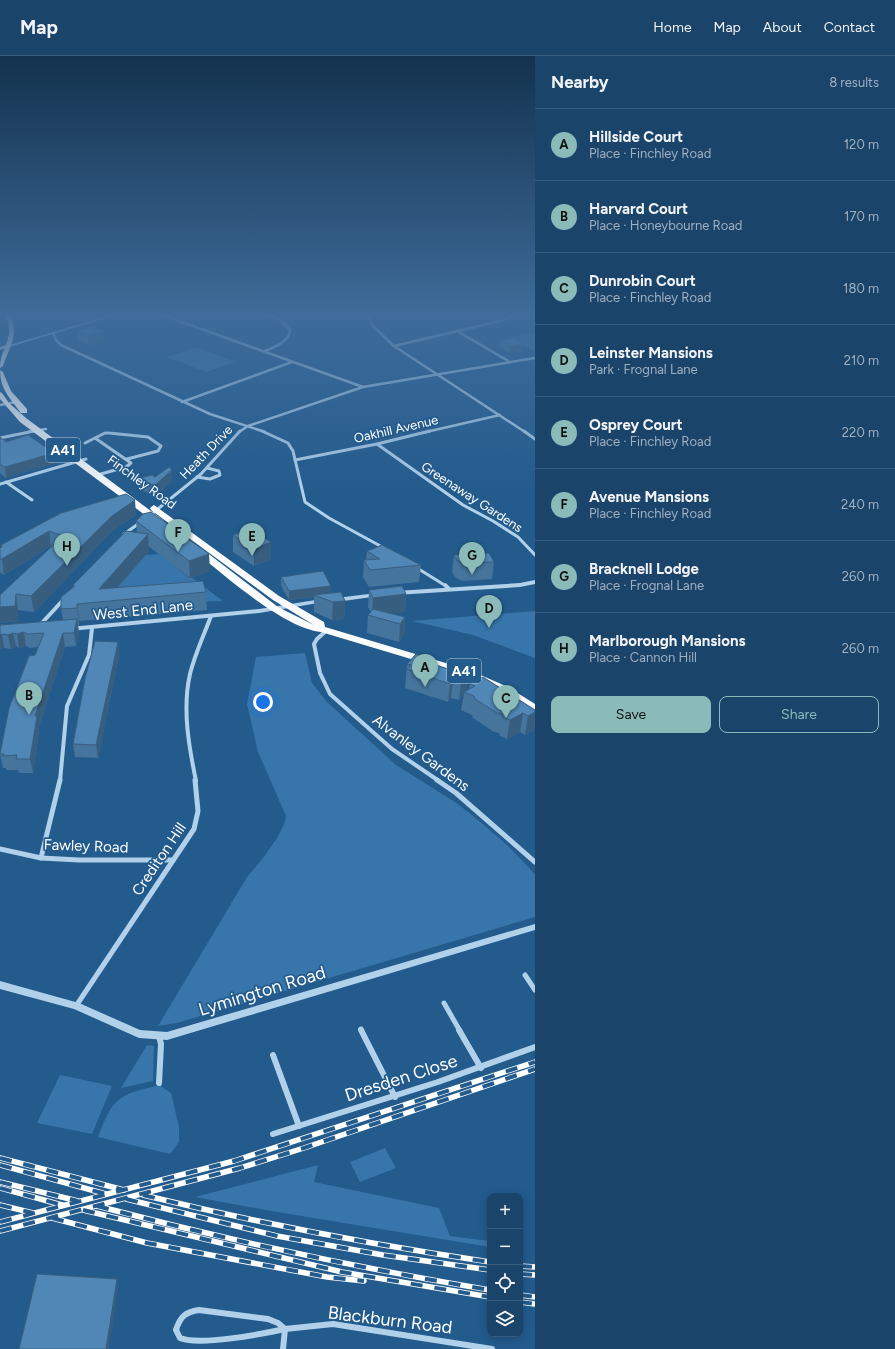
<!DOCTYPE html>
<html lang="en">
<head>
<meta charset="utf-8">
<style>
  :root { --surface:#1a446a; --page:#234b70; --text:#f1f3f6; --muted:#9fb0c1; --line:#385c7e; --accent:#8bbbb9 }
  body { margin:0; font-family:Figtree,sans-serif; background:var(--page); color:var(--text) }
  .controls { position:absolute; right:12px; bottom:12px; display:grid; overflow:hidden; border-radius:8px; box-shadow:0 2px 10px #0003 }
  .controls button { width:36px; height:36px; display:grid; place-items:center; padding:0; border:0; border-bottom:1px solid var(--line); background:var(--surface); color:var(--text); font:20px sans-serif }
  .you { position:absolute; left:263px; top:646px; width:14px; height:14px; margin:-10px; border:3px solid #fff; border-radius:50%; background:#1a73e8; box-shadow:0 0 0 6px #1a73e833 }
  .badge { display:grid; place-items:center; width:26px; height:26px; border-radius:50%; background:var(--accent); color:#111; font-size:13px; font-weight:700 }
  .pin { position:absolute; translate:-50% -33px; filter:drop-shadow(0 1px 2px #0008) }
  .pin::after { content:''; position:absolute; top:21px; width:14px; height:12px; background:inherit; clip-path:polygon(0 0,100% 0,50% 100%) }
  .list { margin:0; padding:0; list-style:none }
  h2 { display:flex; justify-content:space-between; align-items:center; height:52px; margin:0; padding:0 16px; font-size:17px }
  h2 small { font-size:13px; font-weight:400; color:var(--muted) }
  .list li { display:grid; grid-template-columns:26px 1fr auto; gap:12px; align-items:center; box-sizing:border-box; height:72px; padding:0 16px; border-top:1px solid var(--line) }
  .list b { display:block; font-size:15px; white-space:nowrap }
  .list p { margin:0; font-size:13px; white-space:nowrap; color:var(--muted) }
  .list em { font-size:13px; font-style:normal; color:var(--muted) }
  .actions { display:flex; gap:8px; padding:12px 16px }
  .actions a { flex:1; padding:9px 0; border:1px solid var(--accent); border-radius:8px; text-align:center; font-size:14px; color:var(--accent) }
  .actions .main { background:var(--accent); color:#111 }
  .icon { flex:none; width:22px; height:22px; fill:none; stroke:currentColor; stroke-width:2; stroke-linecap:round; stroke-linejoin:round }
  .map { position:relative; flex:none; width:535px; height:1293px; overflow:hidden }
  header { display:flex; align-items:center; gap:24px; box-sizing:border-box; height:56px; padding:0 20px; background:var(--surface); border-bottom:1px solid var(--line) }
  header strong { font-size:19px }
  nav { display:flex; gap:22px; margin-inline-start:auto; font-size:14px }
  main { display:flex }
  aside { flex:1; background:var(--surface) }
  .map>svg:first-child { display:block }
  .green { fill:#3775aa }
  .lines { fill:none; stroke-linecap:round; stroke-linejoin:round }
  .minor-far4 { stroke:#b1d1eb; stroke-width:2.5 }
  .minor-far3 { stroke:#b1d1eb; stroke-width:3 }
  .minor-far2 { stroke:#b1d1eb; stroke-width:4 }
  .minor-far1 { stroke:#b1d1eb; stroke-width:5 }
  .minor { stroke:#b1d1eb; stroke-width:6 }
  .tertiary { fill:#b1d1eb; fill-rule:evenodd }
  .secondary { fill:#ddecf9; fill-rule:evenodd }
  .trunk { fill:#fafcfe; fill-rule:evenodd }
  .rail-casing { stroke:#fff; stroke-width:5.5 }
  .rail { stroke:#235b8d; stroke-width:4; stroke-dasharray:12; stroke-linecap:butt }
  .wall { fill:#45749d }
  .shaded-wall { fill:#385e7f }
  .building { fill:#5087b6; stroke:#385e7f }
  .labels { text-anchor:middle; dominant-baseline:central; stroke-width:3.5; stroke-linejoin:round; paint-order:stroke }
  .far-street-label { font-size:13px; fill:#fff; stroke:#235b8d }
  .shield { fill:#235b8d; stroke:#bdcedd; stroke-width:1 }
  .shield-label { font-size:14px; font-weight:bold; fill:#fff }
  .street-label { font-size:15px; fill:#fff; stroke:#235b8d }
  .near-street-label { font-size:18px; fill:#fff; stroke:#235b8d }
</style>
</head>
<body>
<header>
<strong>Map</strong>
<nav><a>Home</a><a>Map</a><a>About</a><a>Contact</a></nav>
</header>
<main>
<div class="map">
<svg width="535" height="1293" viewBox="0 0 535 1293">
  <rect width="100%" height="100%" fill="#235b8d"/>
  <g class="green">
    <path d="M535,277v18l-28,-14z"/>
    <path d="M196,291l39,15 -29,10 -39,-15z"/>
    <path d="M160,498l29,24 2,-1 32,24 -137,4 38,-26 21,-24z"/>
    <path d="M535,555v47l-62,-23 -61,-14z"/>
    <path d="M305,597l7,30 15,19 69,63 59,37 17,13 34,29 29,30v43l-358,106 -19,3 89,-149c11,-12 38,-45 39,-61l-28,-64 -11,-48 9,-47z"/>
    <path d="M147,989l7,1 -1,35 -32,7z"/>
    <path d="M60,1019l52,11 -20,48 -55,-11z"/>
    <path d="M159,1029l12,8 8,34v15l-9,12 -72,-17c5,-12 11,-31 22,-38 10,-8 26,-10 39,-14z"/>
    <path d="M385,1092l11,20 -36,14 -10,-20z"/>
    <path d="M318,1109l-4,17 125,26 11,28 40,5v6l-213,-35 -82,-15z"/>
  </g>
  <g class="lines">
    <g class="minor-far4">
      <path d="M99,256l10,4"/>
      <path d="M154,256l209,75"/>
      <path d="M260,256l20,8 10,10c-1,12 -15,17 -25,21"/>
      <path d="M367,256l1,5 5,9 21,20 131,86"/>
      <path d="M457,275l53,31"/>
      <path d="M53,277l3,7 5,5 149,69 55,18"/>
      <path d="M394,290l102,-24 13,-4 10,-6"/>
      <path d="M182,346l110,-40"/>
      <path d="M0,349l16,-3"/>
      <path d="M28,376l18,-3"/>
      <path d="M239,376l9,-6 115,-39 172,-29"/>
      <path d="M426,376l74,-17"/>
    </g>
    <g class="minor-far3">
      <path d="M262,375l26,12 5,8 12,51 24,16 55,30"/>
      <path d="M524,375l11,8"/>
      <path d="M0,382l34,-7"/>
      <path d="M95,382l36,25 -5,4 -29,8"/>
      <path d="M85,387l20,-10h4l39,4 13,9 -3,5 -31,8"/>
      <path d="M377,388l86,61 30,16 25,16 17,18"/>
      <path d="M295,404l82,-16 53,-13"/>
      <path d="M197,421l13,2 10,-4 -1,-4 -12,-3"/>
      <path d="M6,426l26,18"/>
      <path d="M0,428l86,-25"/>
      <path d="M154,456l47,-38 39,-43"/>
      <path d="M124,478l17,-12"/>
      <path d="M417,512l29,18"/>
    </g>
    <g class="minor-far2">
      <path d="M445,529l4,4"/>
      <path d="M40,569l25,-27"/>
      <path d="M327,574l-10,9 -3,5 6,29 10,21 62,55 47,32"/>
      <path d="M60,725l7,-75 22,-51 3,-27"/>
      <path d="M196,725c-7,-34 -14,-72 -6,-107 5,-20 14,-39 21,-58"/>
    </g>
    <g class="minor-far1">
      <path d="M437,724l19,13 79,69"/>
      <path d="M0,793l41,9 38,2h94"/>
      <path d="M41,802l19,-78"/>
      <path d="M525,919l10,15"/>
      <path d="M444,947l16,28"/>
      <path d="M76,950l118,-177 4,-18 -3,-31"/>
      <path d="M361,973l1,2"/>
    </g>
    <g class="minor">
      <path d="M361,974l34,67"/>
      <path d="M459,974l22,38"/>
      <path d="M159,980l2,8 -2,39"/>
      <path d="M273,999l26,71"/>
      <path d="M273,1078l165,-52 97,-35"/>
      <path d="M199,1254l69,9 10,4 7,6c-23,5 -85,17 -105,9l-4,-8c4,-13 9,-18 23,-20z"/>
      <path d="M285,1273l48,-5 159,25"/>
      <path d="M283,1293l2,-20"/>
    </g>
    <g class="tertiary">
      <path d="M121,256h6l-118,35 -3,-1z"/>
      <path d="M535,524v4l-15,3 -124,8 -3,-2 3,-2 124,-8z"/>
      <path d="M377,537l2,1 1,1 -1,1 -43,6 -3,-2 3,-2z"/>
      <path d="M322,543l3,2 -1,1 -65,11 -189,18 -3,-2 3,-2 189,-18z"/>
      <path d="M535,868v6l-368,110 -28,-2 -65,-29 -74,-20v-8l79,22 61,27 27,2z"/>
    </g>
    <path class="secondary" d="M6,289l4,1 -10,4v-3z"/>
    <g class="trunk">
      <path d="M4,256h6c9,23 1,32 -7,54l-3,2c0,-14 7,-21 9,-34 1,-8 -2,-15 -5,-22z"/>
      <path d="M0,314l3,2 8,19 16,18v4h-6c-11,-15 -21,-24 -21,-43z"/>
      <path d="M0,336l2,1 7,10 17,15 137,102 1,2 -1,2h-6l-137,-102 -20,-23z"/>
      <path d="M154,449l125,91 45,26 1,5 144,43 39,17 27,17v8l-35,-21 -39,-17 -140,-42c-38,-4 -95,-56 -126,-80l-1,-2 1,-2h6l77,59 36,18 -41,-25 -122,-90 -1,-2z"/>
    </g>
    <defs>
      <g id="rail">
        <path d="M0,1102l124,32"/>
        <path d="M0,1109l106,29"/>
        <path d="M0,1126l78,19"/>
        <path d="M0,1132l62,17"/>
        <path d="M143,1139c115,28 230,50 347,67"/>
        <path d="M126,1143l151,37 106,19 107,15"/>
        <path d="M0,1149l33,8"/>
        <path d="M97,1150c130,34 261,62 393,84"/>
        <path d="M83,1154l259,62 148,25"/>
        <path d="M52,1162l95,25 180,34 37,4"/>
        <path d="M0,1166l234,-61 301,-99"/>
        <path d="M0,1175l240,-63 64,-20 231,-79"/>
        <path d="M520,1210l15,1"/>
        <path d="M520,1218l15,1"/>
        <path d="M520,1239l15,2"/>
        <path d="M520,1246l15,2"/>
      </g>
    </defs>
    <use href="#rail" class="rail-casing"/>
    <use href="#rail" class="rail"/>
  </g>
  <g class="wall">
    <path d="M77,275h27v9l-15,5 -11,-5z"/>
    <path d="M500,284l23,4 -1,7 -13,2 -9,-6z"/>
    <path d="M0,381l6,5 49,21 -49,15 -6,-5z"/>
    <path d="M140,422l32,3 -18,16 -13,-8z"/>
    <path d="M61,457l75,2 -23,15 -79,82 -16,-2 -1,11 -17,2v-28l52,-49h-1l-47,29 -4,-2v-25l2,-1 -1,-2z"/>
    <path d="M136,465l74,50 -20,7 -42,-32 1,5 -31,36 88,5 1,18 -128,11v4l-1,1 1,7 -3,13 -11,1 -26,79v4l-6,43h-14l-1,-3h-12v-2h-3l-3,-14 38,-107 -8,1 -4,-2 -7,2 -3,-2 -5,3 -7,-1 -4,-23 63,-5 -2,-11 12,-22v-2l64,-53z"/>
    <path d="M233,479l38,24 -17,7 -21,-14z"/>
    <path d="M367,495l54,14 -2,17 -50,5 -6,-10 1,-17h2z"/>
    <path d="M454,499l40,7 -2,17 -30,2 -6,-3 -4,-6z"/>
    <path d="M281,521l50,16 14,8 -1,18 -12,1 -18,-8v-15l-25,3 -8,-14z"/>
    <path d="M369,534l37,4 -1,18 -15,1 15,4 -1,18 -5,7 -32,-9 1,-18 3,-3 -3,-5z"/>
    <path d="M118,586l1,13 -21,103 -23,-1 -2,-13z"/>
    <path d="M426,606l28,9 13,18 -2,2 4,-2 1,-5 13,-7 52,33v12l-1,8 -9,5 -5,-3 -13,7 -7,-3 -1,-3 -5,-1 -21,-14 -1,-3 -11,-5 3,-16 -5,6 -8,-2 -3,4 -43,-14 2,-24z"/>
  </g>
  <g class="shaded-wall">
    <path d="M104,275v9l-15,5 -1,-9z"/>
    <path d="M523,288l-1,7 -13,2 1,-7z"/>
    <path d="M54,397l1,10 -49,15 -1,-11z"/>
    <path d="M172,414v11l-18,16v-11z"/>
    <path d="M135,444l1,15 -23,15 -79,82 -3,-16 81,-80z"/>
    <path d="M49,475l2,15 -47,29 -2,-16z"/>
    <path d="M148,478l1,17 -43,50 -7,-12z"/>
    <path d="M271,486v17l-17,7v-17z"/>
    <path d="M209,498l1,17 -20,7 -1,-17z"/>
    <path d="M331,530v9h-17v2l-25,3v-9z"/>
    <path d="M16,538l2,16 -1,11 -17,2v-16z"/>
    <path d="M406,538l-1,18 -33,3 1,-17z"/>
    <path d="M345,545l-1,18 -12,1 1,-18z"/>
    <path d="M77,548l2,17v4l-2,-17z"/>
    <path d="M405,561l-1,18 -5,7 1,-18z"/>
    <path d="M77,563l2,14 -3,13 -2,-13z"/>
    <path d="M24,576l2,14 -7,2 -2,-14z"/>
    <path d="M13,577l3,13 -5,3 -3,-14z"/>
    <path d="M63,577l2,14 -26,79v4l-6,43 -3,-14 5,-43z"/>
    <path d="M2,578l2,14 -4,2v-15z"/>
    <path d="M118,586l1,13 -21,103 -2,-13z"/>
    <path d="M469,615l-2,18 -2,3h-1v2l-5,6 2,-18z"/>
    <path d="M453,623l-2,19 -3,4 2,-18z"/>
    <path d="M535,656v10l-1,8 -9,5 3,-19z"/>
    <path d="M523,657l-3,19 -13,7 3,-19z"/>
    <path d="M117,1223l1,10 -9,60h-3z"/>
  </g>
  <g class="building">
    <path d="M92,271l12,4 -16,5 -11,-5z"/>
    <path d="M513,282l10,6 -13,2 -10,-6z"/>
    <path d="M28,379l26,18 -49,14 -5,-3v-27l6,5z"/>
    <path d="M169,411l3,3 -18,16 -14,-8 12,-3 3,2z"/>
    <path d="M126,438l9,6 -23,16 -81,80 -15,-2 -1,12 -15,1v-12l63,-59 -14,-5 -47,28h-2v-11l2,-1 -1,-2 60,-32z"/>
    <path d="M151,456l58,42 -20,7 -53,-40 7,-7z"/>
    <path d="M250,473l21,13 -17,7 -21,-14z"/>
    <path d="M126,475l22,3 -49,55 104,-8 3,11 -129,12v4l-16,1v-12l14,-11 -2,-1z"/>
    <path d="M382,489l39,20 -51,5 -6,-10 16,-1 -13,-8z"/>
    <path d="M489,497l5,9 -30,1 -6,-2 -4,-6z"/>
    <path d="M323,515l8,15 -42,5 -8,-14z"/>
    <path d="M402,530l4,8 -33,4 -4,-8z"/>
    <path d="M341,536l4,9 -12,1 -19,-7z"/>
    <path d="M373,553l32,8 -5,7 -32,-9z"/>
    <path d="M77,563l-3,14h-11l-28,83h2l-7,43h-14l1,-4 -14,1 1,-2h-4l9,-46 20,-52 6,-1 9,-22 -17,1 -3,-2 -7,2 -4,-1 -5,2 -6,-1 -2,1v-10z"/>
    <path d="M95,585l23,1 -22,103 -23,-1 12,-65z"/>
    <path d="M416,598l11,4 -3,3 30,10 3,-4 12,4 -8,11 -8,-3 -3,5 -43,-15 4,-4 -4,-1z"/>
    <path d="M483,621l52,33v2l-7,4 -5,-3 -13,7 -7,-3 -1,-3 -5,-1 -22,-14 -1,-3 -10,-4 11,-6 -5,-2z"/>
    <path d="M37,1218l80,5 -11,70h-87z"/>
  </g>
  <linearGradient id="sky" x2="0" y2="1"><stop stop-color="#13324e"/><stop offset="0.59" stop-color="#3f6c9a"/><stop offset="1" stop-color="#3f6c9a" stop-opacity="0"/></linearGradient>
  <rect width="535" height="437" fill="url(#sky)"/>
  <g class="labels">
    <g class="far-street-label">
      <text transform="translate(396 373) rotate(-13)">Oakhill Avenue</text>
      <text transform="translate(206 396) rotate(-46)">Heath Drive</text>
      <text transform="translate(142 426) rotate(36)">Finchley Road</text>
      <text transform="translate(472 441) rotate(33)">Greenaway Gardens</text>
    </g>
    <g class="shield">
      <rect x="46" y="382" width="34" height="24" rx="3"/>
      <rect x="447" y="603" width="34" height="24" rx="3"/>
    </g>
    <g class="shield-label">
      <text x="63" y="394">A41</text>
      <text x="464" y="615">A41</text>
    </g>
    <g class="street-label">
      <text transform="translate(143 554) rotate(-6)">West End Lane</text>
      <text transform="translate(421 697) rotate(37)">Alvanley Gardens</text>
      <text transform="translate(86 790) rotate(2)">Fawley Road</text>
      <text transform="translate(159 803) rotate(-56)">Crediton Hill</text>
    </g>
    <g class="near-street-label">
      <text transform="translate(262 935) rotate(-17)">Lymington Road</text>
      <text transform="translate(401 1022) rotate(-18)">Dresden Close</text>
      <text transform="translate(390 1264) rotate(7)">Blackburn Road</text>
    </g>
  </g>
</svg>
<div class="controls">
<button>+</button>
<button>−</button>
<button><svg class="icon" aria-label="locate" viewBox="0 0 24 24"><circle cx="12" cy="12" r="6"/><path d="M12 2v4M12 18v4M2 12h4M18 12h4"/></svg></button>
<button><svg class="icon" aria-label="layers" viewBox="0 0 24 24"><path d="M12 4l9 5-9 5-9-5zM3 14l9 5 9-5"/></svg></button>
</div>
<div class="you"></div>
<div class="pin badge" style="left:425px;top:631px">A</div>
<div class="pin badge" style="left:29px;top:659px">B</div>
<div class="pin badge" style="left:506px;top:662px">C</div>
<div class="pin badge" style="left:489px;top:572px">D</div>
<div class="pin badge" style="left:252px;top:500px">E</div>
<div class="pin badge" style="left:178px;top:496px">F</div>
<div class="pin badge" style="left:472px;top:519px">G</div>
<div class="pin badge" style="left:67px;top:510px">H</div>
</div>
<aside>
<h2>Nearby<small>8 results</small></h2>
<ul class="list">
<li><span class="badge">A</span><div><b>Hillside Court</b><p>Place · Finchley Road</p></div><em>120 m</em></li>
<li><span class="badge">B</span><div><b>Harvard Court</b><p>Place · Honeybourne Road</p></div><em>170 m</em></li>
<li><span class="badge">C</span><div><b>Dunrobin Court</b><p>Place · Finchley Road</p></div><em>180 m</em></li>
<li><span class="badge">D</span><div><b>Leinster Mansions</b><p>Park · Frognal Lane</p></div><em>210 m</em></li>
<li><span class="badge">E</span><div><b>Osprey Court</b><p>Place · Finchley Road</p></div><em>220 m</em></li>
<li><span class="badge">F</span><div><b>Avenue Mansions</b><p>Place · Finchley Road</p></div><em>240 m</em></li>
<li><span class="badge">G</span><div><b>Bracknell Lodge</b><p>Place · Frognal Lane</p></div><em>260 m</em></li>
<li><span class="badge">H</span><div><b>Marlborough Mansions</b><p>Place · Cannon Hill</p></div><em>260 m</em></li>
</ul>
<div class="actions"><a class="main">Save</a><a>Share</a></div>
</aside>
</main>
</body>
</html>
